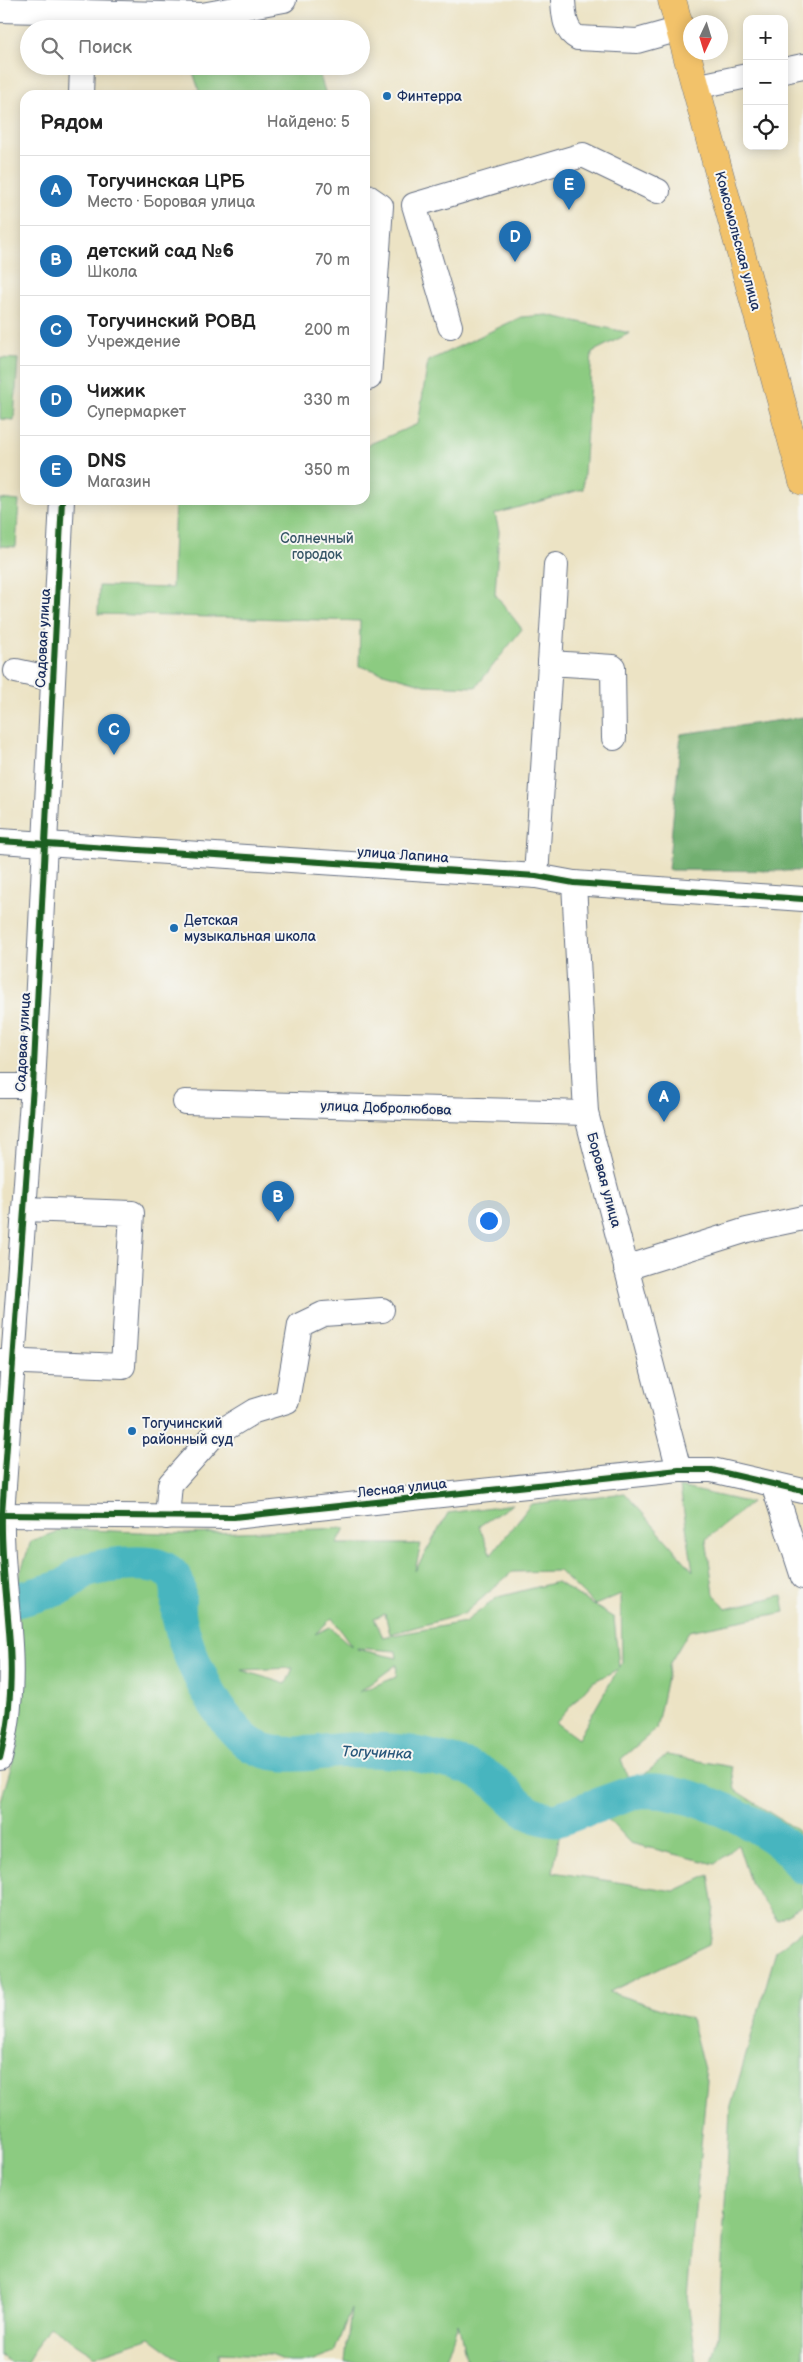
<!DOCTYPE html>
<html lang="ru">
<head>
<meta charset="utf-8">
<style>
  :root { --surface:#fff; --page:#f2f2f2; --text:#222; --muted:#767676; --line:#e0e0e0; --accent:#1f6fb2 }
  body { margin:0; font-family:"Balsamiq Sans",sans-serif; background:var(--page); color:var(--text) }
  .controls { position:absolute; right:15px; top:15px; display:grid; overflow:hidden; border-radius:10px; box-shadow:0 2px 12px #0003 }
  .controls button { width:45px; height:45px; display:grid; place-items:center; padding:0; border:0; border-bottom:1px solid var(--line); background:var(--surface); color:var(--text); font:25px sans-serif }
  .compass { position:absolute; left:683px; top:15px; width:45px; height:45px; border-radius:50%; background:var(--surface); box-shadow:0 2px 12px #0003; rotate:184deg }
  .you { position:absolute; left:488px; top:1220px; width:18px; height:18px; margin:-12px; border:4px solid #fff; border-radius:50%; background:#1a73e8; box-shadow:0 0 0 8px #1a73e833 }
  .badge { display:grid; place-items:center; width:32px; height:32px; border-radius:50%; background:var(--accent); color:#fff; font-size:16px; font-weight:700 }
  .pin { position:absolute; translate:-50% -41px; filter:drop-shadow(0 1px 2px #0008) }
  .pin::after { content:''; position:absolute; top:26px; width:18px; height:15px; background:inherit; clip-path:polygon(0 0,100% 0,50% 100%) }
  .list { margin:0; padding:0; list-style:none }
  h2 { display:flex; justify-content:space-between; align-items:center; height:65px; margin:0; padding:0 20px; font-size:21px }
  h2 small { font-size:16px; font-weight:400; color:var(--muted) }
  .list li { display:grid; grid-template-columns:32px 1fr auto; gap:15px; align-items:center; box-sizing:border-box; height:70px; padding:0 20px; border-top:1px solid var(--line) }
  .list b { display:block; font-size:19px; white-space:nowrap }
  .list p { margin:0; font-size:16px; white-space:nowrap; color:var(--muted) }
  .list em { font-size:16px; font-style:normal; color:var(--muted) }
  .icon { flex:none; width:28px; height:28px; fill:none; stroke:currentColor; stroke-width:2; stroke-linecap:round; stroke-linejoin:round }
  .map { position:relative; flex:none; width:803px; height:2362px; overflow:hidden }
  .search { position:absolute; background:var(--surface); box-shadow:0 2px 12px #0003; left:20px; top:20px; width:350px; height:55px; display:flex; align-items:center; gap:12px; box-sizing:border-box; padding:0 18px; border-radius:28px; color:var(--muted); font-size:19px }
  .panel { position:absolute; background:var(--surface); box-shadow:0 2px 12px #0003; left:20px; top:90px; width:350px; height:415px; border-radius:15px }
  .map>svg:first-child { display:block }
  .green { fill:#8ccb81; stroke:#547d70; fill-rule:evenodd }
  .forest { fill:#71af6f; stroke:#466f66 }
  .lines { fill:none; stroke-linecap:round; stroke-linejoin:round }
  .river { stroke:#46b5bf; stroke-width:35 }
  .minor-casing { stroke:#646e82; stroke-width:26 }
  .major-casing { stroke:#646e82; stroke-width:29 }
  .minor { stroke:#fff; stroke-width:24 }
  .major { stroke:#f2c26a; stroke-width:28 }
  .cycleway-casing { stroke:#f6f6f2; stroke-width:9 }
  .cycleway { stroke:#1b5e20; stroke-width:6 }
  .poi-dot { fill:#1f6fb2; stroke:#f6f6f2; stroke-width:2 }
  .labels { text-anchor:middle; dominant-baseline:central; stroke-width:4; stroke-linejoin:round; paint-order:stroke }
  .poi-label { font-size:14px; fill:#1b2f5e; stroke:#f6f6f2; text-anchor:start }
  .street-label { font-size:14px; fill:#1b2f5e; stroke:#f6f6f2 }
  .park-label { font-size:14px; fill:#375667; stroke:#f6f6f2 }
  .water-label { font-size:15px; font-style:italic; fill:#28577b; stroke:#f6f6f2 }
</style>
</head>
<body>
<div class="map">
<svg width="803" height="2362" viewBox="0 0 803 2362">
  <rect width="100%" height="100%" fill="#f6f6f2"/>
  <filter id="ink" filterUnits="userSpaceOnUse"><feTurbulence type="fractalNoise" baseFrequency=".02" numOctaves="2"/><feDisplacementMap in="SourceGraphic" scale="10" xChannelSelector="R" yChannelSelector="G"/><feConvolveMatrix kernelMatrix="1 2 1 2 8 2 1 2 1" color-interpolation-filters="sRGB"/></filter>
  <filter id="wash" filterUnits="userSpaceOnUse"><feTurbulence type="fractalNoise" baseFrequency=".0096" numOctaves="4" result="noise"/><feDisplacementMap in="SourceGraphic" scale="20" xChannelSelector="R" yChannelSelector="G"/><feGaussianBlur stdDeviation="1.12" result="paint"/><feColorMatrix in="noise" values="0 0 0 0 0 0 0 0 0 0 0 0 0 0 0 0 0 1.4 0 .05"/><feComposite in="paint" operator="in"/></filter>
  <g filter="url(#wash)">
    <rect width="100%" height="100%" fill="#ece3c4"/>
    <g class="green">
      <path d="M211,66h106l9,29h-143l16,-5 -6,-18z"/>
      <path d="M547,315l83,18 -38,19 -9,137 -88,25 4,17 -4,63 27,35 -46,58 -51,-2 -66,-19 1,-45 -262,-7 1,-28 73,2 3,-88h190v-54l53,-22 10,-63 93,-44z"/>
      <path d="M0,358l18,1 -4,61 -14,-1z"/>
      <path d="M0,499l19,2 -3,46 -16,-1z"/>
      <path d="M680,1487l71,16 -45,36 8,55 12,15 56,-14 3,17 -96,19 -19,32 -14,66 -35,30 10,27 36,-31 65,12 3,23 63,41 5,74 -26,15 -27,-38 -12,-37 -23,19 -85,-21 -27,-29 -43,18 -7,40 121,19 35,-16 5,32 -5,37 -100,48 82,27 16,62 -20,215 10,66h-230l-9,-39 -13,39h-100l6,-53 -17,44 -24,9h-22l-18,-7 -51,-2v9h-36l-33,-24 -55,18 -46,-30 -22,36h-17l-10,-6v-552l17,-57 4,-75 -4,-90 14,-41 33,-12 122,5 159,-6 -8,16h84l-6,27 33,-58 65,-9 -34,22 12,29 40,-51 94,-11 68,78zM559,1571l36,34 26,-11 1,69 -3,5 -5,-50 -57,-36 -59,15 -33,25 -82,15 -9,-19 11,-4 5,20 74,-20 48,-42zM332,1618l19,27v1l-21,-19 -15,7zM357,1648l39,3 1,7 -40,-9zM397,1665l-1,12 -37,15 37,-27zM293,1668l-7,16 -45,-14zM618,1669l-40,70 -22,-16 35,-40z"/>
      <path d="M803,1930v432h-92l7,-26 12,-226 46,-159z"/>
    </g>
    <path class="forest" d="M803,717v154l-135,-1 13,-136z"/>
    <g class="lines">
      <path class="river" d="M0,1604c20,-5 42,-10 62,-17 8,-3 13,-11 21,-15 16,-7 58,-11 75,-6 6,2 14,7 17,13 6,11 2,26 4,38 8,40 36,97 67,124 27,23 74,9 106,9 20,0 45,0 64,4 22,6 49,9 68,21 29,17 35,42 72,45l79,-28c43,-8 122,28 153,57 6,5 10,12 15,18"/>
    </g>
  </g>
  <g filter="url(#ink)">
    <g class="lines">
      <defs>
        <g id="minor">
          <path d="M563,0c1,14 1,31 15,38l59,3 43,-12"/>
          <path d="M0,10l202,5 82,-15"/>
          <path d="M784,70l19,-4"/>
          <path d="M695,87l52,-11"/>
          <path d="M81,95l1,-29"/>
          <path d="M365,195l16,11 -12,172"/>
          <path d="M450,326l-36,-121 169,-50 75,36"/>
          <path d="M550,663l6,-98"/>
          <path d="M16,671l37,8"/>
          <path d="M0,841l536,35 38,7 229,16"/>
          <path d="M536,876l14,-213 63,4 1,71"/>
          <path d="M574,883l12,230 93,357"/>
          <path d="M0,1086h33"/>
          <path d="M185,1102l401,11"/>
          <path d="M626,1268l121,-38 56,-12"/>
          <path d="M0,1361l123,5 9,-153 -107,-4"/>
          <path d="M773,1484l30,93"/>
          <path d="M0,1515l234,2 445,-47h33l91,21"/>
          <path d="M167,1517l3,-33 43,-48 41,-25 33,-10 13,-76 23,-11 59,-4"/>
          <path d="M0,1758c4,-17 8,-35 9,-53 7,-62 -9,-127 -7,-191l31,-428 29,-586"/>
        </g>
        <path id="major" d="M672,0l131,481"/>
      </defs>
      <use href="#minor" class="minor-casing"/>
      <use href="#major" class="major-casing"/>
      <use href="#minor" class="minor"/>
      <use href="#major" class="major"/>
      <defs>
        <g id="cycleway">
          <path d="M0,841l536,35 38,7 229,16"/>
          <path d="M0,1515l234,2 445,-47h33l91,21"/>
          <path d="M0,1758c4,-17 8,-35 9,-53 7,-62 -9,-127 -7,-191l31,-428 29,-586"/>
        </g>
      </defs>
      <use href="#cycleway" class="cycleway-casing"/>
      <use href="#cycleway" class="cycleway"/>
    </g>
  </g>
  <g class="poi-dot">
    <circle cx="387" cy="96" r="5"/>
    <circle cx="174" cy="928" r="5"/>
    <circle cx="132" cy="1431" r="5"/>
  </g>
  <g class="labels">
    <g class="poi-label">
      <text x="397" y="96">Финтерра</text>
      <text x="184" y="920">Детская<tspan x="184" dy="16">музыкальная школа</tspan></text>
      <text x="142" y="1423">Тогучинский<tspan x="142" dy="16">районный суд</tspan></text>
    </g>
    <g class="street-label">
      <text transform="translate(738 241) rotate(75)">Комсомольская улица</text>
      <text transform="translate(43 638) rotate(-87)">Садовая улица</text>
      <text transform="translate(403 855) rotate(4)">улица Лапина</text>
      <text transform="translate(23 1042) rotate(-87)">Садовая улица</text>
      <text transform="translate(386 1108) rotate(2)">улица Добролюбова</text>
      <text transform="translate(604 1180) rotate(75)">Боровая улица</text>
      <text transform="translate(402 1488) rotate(-6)">Лесная улица</text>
    </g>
    <g class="park-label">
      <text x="317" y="538">Солнечный<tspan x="317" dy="16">городок</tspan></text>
    </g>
    <g class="water-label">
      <text transform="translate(377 1753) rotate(2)">Тогучинка</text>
    </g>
  </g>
</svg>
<div class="controls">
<button>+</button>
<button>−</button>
<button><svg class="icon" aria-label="locate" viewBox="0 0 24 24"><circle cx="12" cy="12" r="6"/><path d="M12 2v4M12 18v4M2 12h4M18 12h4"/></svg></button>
</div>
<svg class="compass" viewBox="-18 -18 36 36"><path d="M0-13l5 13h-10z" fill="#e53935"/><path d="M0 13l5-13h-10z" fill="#767676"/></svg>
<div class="you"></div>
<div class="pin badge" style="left:664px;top:1122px">A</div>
<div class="pin badge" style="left:278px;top:1222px">B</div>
<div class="pin badge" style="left:114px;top:755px">C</div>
<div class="pin badge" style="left:515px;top:262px">D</div>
<div class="pin badge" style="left:569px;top:210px">E</div>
<div class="search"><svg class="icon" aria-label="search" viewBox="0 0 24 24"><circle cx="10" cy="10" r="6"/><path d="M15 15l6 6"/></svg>Поиск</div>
<section class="panel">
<h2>Рядом<small>Найдено: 5</small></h2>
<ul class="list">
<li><span class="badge">A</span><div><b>Тогучинская ЦРБ</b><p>Место · Боровая улица</p></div><em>70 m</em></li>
<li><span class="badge">B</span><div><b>детский сад №6</b><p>Школа</p></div><em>70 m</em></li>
<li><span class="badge">C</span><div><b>Тогучинский РОВД</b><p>Учреждение</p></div><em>200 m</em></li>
<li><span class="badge">D</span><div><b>Чижик</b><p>Супермаркет</p></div><em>330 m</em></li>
<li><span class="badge">E</span><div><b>DNS</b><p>Магазин</p></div><em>350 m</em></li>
</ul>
</section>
</div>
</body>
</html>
